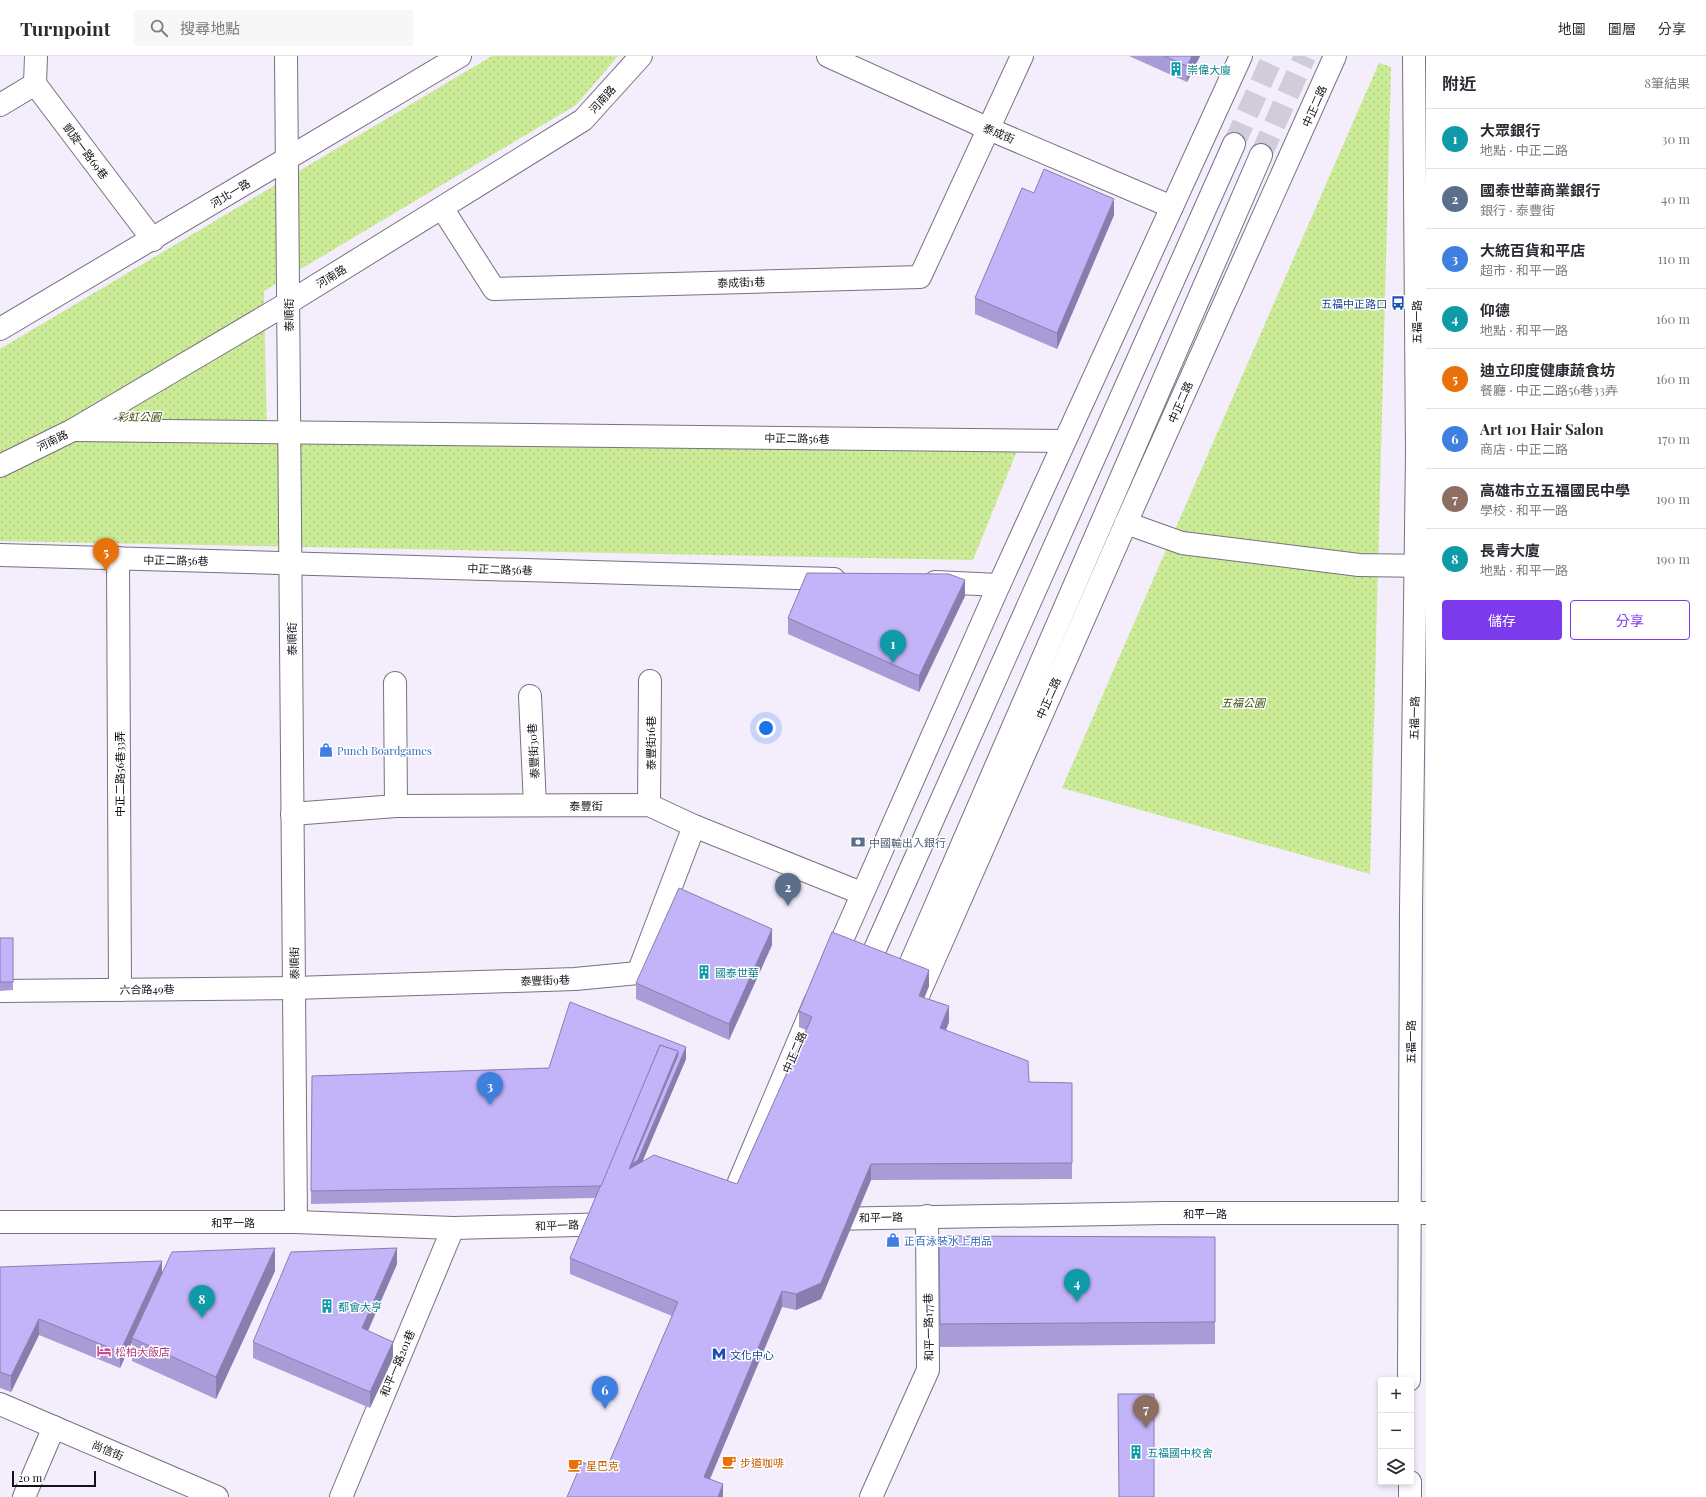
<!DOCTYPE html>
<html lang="zh-TW">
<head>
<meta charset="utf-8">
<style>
  :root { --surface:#fff; --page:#f7f7f7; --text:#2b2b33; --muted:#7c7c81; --line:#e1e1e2; --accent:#7c3aed }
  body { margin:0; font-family:"Playfair Display","Noto Sans TC",serif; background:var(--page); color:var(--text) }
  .controls { position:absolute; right:12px; bottom:12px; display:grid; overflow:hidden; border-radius:4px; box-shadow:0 2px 6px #0003 }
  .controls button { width:36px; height:36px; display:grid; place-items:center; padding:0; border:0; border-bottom:1px solid var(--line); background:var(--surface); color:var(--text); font:20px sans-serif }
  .scale { position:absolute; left:12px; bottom:10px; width:84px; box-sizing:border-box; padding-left:4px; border:2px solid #131117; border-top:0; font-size:11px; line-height:14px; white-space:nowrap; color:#131117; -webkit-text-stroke:3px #fff; paint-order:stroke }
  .you { position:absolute; left:766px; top:672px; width:14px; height:14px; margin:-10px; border:3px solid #fff; border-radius:50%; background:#1a73e8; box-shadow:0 0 0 6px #1a73e833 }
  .badge { display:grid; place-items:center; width:26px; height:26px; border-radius:50%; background:var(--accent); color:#fff; font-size:13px; font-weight:700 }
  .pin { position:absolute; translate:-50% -33px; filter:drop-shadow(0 1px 2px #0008) }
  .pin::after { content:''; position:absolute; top:21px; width:14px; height:12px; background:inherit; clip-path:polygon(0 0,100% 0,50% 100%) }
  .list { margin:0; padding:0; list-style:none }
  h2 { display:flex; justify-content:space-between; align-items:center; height:52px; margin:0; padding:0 16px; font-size:17px }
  h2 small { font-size:13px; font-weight:400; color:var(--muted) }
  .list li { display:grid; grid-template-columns:26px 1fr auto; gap:12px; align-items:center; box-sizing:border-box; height:60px; padding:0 16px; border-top:1px solid var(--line) }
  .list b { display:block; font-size:15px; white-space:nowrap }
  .list p { margin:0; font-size:13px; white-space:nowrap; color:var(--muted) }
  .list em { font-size:13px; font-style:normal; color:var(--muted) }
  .actions { display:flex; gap:8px; padding:12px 16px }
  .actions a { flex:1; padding:9px 0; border:1px solid var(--accent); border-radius:4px; text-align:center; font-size:14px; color:var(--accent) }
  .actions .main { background:var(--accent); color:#fff }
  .icon { flex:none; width:22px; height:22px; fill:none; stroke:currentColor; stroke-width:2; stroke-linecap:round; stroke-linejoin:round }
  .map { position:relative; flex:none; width:1426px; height:1441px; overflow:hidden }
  header { display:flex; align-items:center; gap:24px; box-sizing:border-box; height:56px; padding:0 20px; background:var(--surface); border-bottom:1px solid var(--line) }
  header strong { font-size:19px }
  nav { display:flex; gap:22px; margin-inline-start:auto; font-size:14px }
  .search { width:280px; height:36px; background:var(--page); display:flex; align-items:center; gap:10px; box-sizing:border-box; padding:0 14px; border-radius:4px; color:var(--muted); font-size:15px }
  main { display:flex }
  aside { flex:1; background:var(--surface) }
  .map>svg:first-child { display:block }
  .grass { fill:url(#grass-dots) }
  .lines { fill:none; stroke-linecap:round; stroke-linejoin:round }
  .minor-tunnel { stroke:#d1ccda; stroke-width:22; stroke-dasharray:22 11; stroke-linecap:butt }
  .minor-casing { stroke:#767181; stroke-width:24 }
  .minor { stroke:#fff; stroke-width:22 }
  .wall { fill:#a89bd6 }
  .shaded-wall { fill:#887eae }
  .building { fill:#c3b4f9; stroke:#887eae }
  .labels { text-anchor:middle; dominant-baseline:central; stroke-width:3; stroke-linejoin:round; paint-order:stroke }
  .culture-label { font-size:11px; fill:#0d838f; stroke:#fff; text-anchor:start }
  .street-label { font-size:11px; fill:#131117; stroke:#fff }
  .transit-label { font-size:11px; fill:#164399; stroke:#fff; text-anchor:end }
  .park-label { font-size:11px; font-style:italic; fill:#394c0a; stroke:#fff }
  .shop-label { font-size:11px; fill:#366cbe; stroke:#fff; text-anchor:start }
  .service-label { font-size:11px; fill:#4e5e75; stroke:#fff; text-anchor:start }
  .hotel-label { font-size:11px; fill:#b23c85; stroke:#fff; text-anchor:start }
  .food-label { font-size:11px; fill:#c56008; stroke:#fff; text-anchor:start }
</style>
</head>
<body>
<header>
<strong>Turnpoint</strong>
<div class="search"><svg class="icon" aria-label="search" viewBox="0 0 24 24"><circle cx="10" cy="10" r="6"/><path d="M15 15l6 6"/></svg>搜尋地點</div>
<nav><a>地圖</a><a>圖層</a><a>分享</a></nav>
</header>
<main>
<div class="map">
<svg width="1426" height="1441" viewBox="0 0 1426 1441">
  <defs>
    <pattern id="grass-dots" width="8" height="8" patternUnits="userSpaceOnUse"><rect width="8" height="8" fill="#cbeb96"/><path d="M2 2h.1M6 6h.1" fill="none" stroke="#adc881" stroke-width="1.8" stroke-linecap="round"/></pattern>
  </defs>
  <rect width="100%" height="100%" fill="#f3edfc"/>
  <g class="grass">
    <path d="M492,0h126l-42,49 -312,186 3,149 750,11 -44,109 -973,-19v-192z"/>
    <path d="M1379,7l12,4 -21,807 -308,-86z"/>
  </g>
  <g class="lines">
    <g class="minor-tunnel">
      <path d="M1234,88l39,-88"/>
      <path d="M1261,99l44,-99"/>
    </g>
    <defs>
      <g id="minor">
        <path d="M36,0l-1,28 118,156"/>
        <path d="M286,0l10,1166"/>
        <path d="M828,0l161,73 183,78"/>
        <path d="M0,49l35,-21"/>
        <path d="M442,152l52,81 426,-12 102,-221"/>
        <path d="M0,273l460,-273"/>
        <path d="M73,374l991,11"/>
        <path d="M0,410l73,-36 215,-127 295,-183 58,-64"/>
        <path d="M1126,467l56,20 177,22 67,1"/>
        <path d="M0,499l834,24"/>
        <path d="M118,502l2,432"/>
        <path d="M935,526l64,3"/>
        <path d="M395,627l1,123"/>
        <path d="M530,640l5,109"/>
        <path d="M649,749l1,-124"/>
        <path d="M292,758l104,-8 253,-1 45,21 167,67"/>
        <path d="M831,909l168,-380 242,-529"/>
        <path d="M863,920l371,-832"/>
        <path d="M899,934l362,-835"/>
        <path d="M0,935l294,-3 281,-9 63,-6 56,-147"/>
        <path d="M917,942l209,-475 209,-467"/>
        <path d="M739,1126l76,-180"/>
        <path d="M825,1163l340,-6h261"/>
        <path d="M0,1166h296l157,6 162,-4"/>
        <path d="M1409,1324l2,-471 6,-455 -3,-398"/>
        <path d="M0,1348l217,93"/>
        <path d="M1410,1426v15"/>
        <path d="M24,1441l30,-70"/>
        <path d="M341,1441l112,-269"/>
        <path d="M871,1441l57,-127 -1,-154"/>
      </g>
    </defs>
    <use href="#minor" class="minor-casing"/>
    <use href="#minor" class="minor"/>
  </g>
  <g class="wall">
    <path d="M1129,0h71l-13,26z"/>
    <path d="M1114,159l-57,134 -82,-35v-16z"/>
    <path d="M965,540l-46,96 -131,-58v-16z"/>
    <path d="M0,882h13v52l-13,1z"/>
    <path d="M772,889l-43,95 -93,-41v-16z"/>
    <path d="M929,930l-5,12 25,24 -3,8 83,52 43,1v96l-201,1 -50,119 -25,11 -14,-3 -72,172 13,18 -118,-25 67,-156 -102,-42v-16l25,-60 -284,6 1,-128 237,-8 137,-9 -44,102 95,23 69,-154 -7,-3v-16z"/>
    <path d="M939,1180l276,1v107l-275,3z"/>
    <path d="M397,1208l-29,67 25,27 -23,50 -117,-50v-16z"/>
    <path d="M0,1211l162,6 113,-2 -59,128 -84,-38v-19l-12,26 -81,-33 -28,57 -11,-4z"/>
  </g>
  <g class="shaded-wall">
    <path d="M1192,0h8l-13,26v-16z"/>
    <path d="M1114,143v16l-57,134v-16z"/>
    <path d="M965,524v16l-46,96v-16z"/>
    <path d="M772,873v16l-43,95v-16z"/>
    <path d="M929,914v16l-10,26v-16z"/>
    <path d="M949,950v16l-9,22v-16z"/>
    <path d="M686,991v12l-48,113 -9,-3 49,-118z"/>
    <path d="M871,1108v16l-50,119 -25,11v-16z"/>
    <path d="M275,1192v23l-59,128v-22z"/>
    <path d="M397,1192v16l-35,80v-16z"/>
    <path d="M162,1205v16l-30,61v4l-12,26v-16z"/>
    <path d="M782,1235v16l-78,186v-16z"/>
    <path d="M39,1263v16l-28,57v-16z"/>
    <path d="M393,1286v16l-23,50v-16z"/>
    <path d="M723,1428v13h-5z"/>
  </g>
  <g class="building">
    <path d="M1164,0h28l-5,10z"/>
    <path d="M1044,113l70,30 -57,134 -82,-35 47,-110 12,5z"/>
    <path d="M807,517l142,1 16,6 -46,96 -131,-58z"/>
    <path d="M679,832l93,41 -43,95 -93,-41z"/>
    <path d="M832,876l97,38 -10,26 30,10 -9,22 88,33 1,21 43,1v80l-201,1 -50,119 -25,11 -14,-3 -78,186 19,7 -5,13h-151l15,-35 23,10 73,-170 -108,-44 90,-213 18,6 -49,118 25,-14 83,29 75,-167 -13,-6z"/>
    <rect x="0" y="882" width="13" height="44"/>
    <path d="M570,946l116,45 -48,113 -6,4 46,-109v-4l-18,-6 -59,141 -290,5 1,-115 237,-8z"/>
    <path d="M939,1180l276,1v85l-275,2z"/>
    <path d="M275,1192l-59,129 -84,-39 40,-86z"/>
    <path d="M397,1192l-35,80 31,14 -23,50 -117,-50 38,-90z"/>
    <path d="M162,1205l-42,91 -81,-33 -28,57 -11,-4v-105z"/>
    <path d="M1118,1338h36v103h-35z"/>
  </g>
  <defs>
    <symbol id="building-bare" viewBox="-9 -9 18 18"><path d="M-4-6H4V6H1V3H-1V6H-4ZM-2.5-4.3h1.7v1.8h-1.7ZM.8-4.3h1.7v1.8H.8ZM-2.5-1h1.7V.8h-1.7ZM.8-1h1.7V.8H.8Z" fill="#0f9aa8" stroke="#fff" stroke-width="2.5" paint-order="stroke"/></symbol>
    <symbol id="bus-bare" viewBox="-9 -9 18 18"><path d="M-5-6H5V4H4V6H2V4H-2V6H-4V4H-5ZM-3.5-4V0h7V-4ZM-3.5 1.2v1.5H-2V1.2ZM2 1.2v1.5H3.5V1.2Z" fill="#1a4fb4" stroke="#fff" stroke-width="2.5" paint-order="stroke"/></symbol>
    <symbol id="shop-bare" viewBox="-9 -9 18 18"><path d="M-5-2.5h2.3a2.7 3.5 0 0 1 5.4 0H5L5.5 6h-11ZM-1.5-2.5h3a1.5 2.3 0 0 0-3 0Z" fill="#3f7fe0" stroke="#fff" stroke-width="2.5" paint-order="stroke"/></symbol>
    <symbol id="bank-bare" viewBox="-9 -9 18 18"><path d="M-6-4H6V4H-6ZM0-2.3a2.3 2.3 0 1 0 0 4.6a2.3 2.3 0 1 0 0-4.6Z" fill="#5c6f8a" stroke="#fff" stroke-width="2.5" paint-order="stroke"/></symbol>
    <symbol id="hotel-bare" viewBox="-9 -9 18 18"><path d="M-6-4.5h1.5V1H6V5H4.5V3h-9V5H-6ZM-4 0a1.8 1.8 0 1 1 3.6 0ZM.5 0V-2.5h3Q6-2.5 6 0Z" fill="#d1479c" stroke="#fff" stroke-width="2.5" paint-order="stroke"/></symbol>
    <symbol id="metro-bare" viewBox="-9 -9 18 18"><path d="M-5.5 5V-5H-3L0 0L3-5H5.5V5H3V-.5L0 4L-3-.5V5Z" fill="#1a4fb4" stroke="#fff" stroke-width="2.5" paint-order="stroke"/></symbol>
    <symbol id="cafe-bare" viewBox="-9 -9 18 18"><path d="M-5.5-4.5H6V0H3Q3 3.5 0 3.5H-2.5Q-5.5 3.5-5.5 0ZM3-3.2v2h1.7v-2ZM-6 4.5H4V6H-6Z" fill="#e8710a" stroke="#fff" stroke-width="2.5" paint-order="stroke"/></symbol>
  </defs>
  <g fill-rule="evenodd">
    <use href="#building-bare" x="1166" y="3" width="20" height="20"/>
    <use href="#bus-bare" x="1388" y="237" width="20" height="20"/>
    <use href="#shop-bare" x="316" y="684" width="20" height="20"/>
    <use href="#bank-bare" x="848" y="776" width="20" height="20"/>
    <use href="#building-bare" x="694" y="906" width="20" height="20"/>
    <use href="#shop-bare" x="883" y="1174" width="20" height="20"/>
    <use href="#building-bare" x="317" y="1240" width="20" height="20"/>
    <use href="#hotel-bare" x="94" y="1285" width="20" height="20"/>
    <use href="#metro-bare" x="709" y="1288" width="20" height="20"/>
    <use href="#building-bare" x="1126" y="1386" width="20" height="20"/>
    <use href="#cafe-bare" x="719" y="1396" width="20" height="20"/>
    <use href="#cafe-bare" x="565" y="1399" width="20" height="20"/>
  </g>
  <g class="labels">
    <g class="culture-label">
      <text x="1187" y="13">崇偉大廈</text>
      <text x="715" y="916">國泰世華</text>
      <text x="338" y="1250">都會大亨</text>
      <text x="1147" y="1396">五福國中校舍</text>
    </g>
    <g class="street-label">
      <text transform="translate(602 43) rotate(-48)">河南路</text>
      <text transform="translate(1314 50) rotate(-66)">中正二路</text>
      <text transform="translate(999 77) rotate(23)">泰成街</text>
      <text transform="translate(86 95) rotate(53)">凱旋一路69巷</text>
      <text transform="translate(230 137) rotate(-31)">河北一路</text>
      <text transform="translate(331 220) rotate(-31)">河南路</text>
      <text transform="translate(741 226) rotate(-2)">泰成街1巷</text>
      <text transform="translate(288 259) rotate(-90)">泰順街</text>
      <text transform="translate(1416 266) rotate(-90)">五福一路</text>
      <text transform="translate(1180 346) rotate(-66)">中正二路</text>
      <text transform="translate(797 382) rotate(1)">中正二路56巷</text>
      <text transform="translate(52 384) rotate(-26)">河南路</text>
      <text transform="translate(176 504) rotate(1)">中正二路56巷</text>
      <text transform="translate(500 513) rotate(2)">中正二路56巷</text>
      <text transform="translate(291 583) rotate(-90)">泰順街</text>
      <text transform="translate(1048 642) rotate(-66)">中正二路</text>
      <text transform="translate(1414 662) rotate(-89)">五福一路</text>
      <text transform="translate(650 687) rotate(-90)">泰豐街16巷</text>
      <text transform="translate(533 695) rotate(-93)">泰豐街30巷</text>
      <text transform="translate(119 718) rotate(-90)">中正二路56巷33弄</text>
      <text x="586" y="749">泰豐街</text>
      <text transform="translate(294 907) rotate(-91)">泰順街</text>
      <text transform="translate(545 924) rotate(-2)">泰豐街9巷</text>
      <text transform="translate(147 933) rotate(-1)">六合路49巷</text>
      <text transform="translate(1410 986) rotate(-90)">五福一路</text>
      <text transform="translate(794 996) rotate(-67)">中正二路</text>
      <text x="1205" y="1157">和平一路</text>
      <text transform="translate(881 1161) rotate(-1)">和平一路</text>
      <text x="233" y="1166">和平一路</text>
      <text transform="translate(557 1169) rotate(-2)">和平一路</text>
      <text transform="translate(928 1271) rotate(-91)">和平一路177巷</text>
      <text transform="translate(397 1307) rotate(-67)">和平一路201巷</text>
      <text transform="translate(108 1394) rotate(23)">尚信街</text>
    </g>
    <g class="transit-label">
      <text x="1387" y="247">五福中正路口</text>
      <text x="730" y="1298" text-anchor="start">文化中心</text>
    </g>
    <g class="park-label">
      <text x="139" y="360">彩虹公園</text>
      <text x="1243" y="646">五福公園</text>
    </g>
    <g class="shop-label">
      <text x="337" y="694">Punch Boardgames</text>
      <text x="904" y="1184">正百泳裝水上用品</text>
    </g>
    <g class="service-label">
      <text x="869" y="786">中國輸出入銀行</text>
    </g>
    <g class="hotel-label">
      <text x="115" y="1295">松柏大飯店</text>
    </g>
    <g class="food-label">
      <text x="740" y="1406">步道咖啡</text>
      <text x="586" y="1409">星巴克</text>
    </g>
  </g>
</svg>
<div class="controls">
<button>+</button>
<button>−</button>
<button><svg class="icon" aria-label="layers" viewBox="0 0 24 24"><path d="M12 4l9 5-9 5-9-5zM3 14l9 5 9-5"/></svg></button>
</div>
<div class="scale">20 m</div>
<div class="you"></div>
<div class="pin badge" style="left:893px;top:607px;background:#0f9aa8">1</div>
<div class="pin badge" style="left:788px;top:850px;background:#5c6f8a">2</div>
<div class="pin badge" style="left:490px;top:1049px;background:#3f7fe0">3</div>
<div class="pin badge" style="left:1077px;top:1246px;background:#0f9aa8">4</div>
<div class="pin badge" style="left:106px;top:515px;background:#e8710a">5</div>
<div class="pin badge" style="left:605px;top:1353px;background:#3f7fe0">6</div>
<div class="pin badge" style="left:1146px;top:1372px;background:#8d6e63">7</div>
<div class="pin badge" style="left:202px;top:1262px;background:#0f9aa8">8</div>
</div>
<aside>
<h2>附近<small>8筆結果</small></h2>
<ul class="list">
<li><span class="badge" style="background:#0f9aa8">1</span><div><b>大眾銀行</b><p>地點 · 中正二路</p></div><em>30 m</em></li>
<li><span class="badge" style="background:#5c6f8a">2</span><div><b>國泰世華商業銀行</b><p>銀行 · 泰豐街</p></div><em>40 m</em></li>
<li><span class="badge" style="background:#3f7fe0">3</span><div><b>大統百貨和平店</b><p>超市 · 和平一路</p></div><em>110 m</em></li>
<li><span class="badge" style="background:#0f9aa8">4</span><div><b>仰德</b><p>地點 · 和平一路</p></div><em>160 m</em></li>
<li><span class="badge" style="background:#e8710a">5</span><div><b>迪立印度健康蔬食坊</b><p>餐廳 · 中正二路56巷33弄</p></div><em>160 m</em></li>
<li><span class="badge" style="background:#3f7fe0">6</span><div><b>Art 101 Hair Salon</b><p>商店 · 中正二路</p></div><em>170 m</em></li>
<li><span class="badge" style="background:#8d6e63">7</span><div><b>高雄市立五福國民中學</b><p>學校 · 和平一路</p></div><em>190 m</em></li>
<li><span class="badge" style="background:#0f9aa8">8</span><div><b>長青大廈</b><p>地點 · 和平一路</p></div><em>190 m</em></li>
</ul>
<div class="actions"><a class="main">儲存</a><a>分享</a></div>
</aside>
</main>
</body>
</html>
